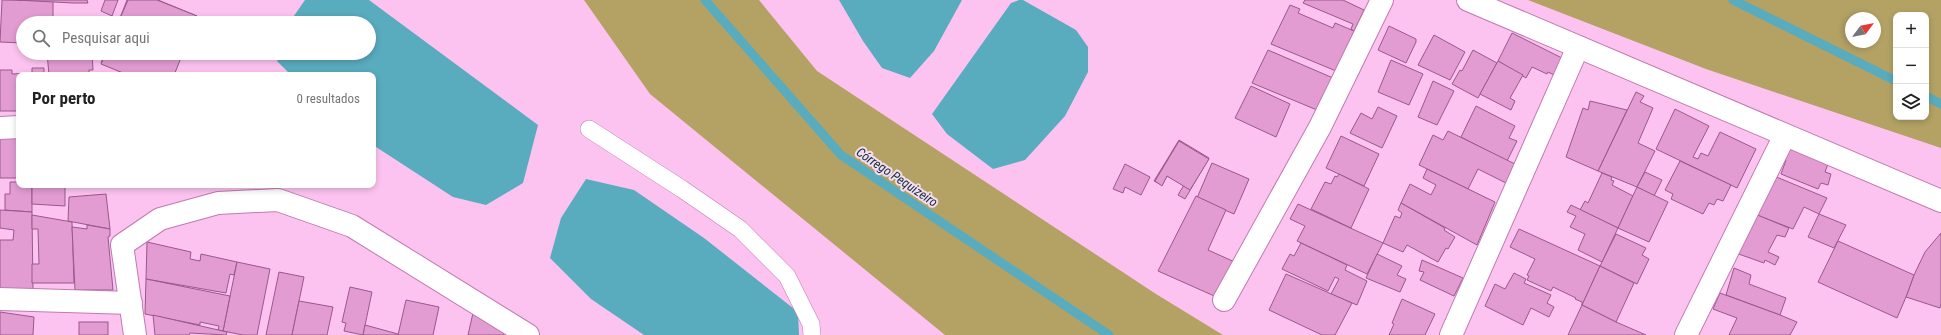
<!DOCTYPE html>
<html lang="pt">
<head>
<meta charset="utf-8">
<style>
  :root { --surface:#fff; --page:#f6f6f6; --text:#222; --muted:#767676; --line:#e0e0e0 }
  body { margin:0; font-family:"Roboto Condensed",sans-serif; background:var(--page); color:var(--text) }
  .controls { position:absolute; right:12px; top:12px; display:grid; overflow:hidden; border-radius:8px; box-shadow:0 2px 6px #0003 }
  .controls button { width:36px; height:36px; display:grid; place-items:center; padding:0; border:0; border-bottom:1px solid var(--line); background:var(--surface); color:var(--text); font:20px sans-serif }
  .compass { position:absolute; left:1845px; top:12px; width:36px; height:36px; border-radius:50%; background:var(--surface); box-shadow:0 2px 6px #0003; rotate:58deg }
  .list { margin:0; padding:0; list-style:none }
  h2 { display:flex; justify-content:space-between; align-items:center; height:52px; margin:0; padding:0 16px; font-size:17px }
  h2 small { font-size:13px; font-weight:400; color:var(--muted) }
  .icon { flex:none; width:22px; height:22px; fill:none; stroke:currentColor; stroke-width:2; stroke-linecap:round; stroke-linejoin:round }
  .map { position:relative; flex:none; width:1941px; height:335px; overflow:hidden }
  .search { position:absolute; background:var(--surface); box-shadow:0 2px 6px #0003; left:16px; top:16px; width:360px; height:44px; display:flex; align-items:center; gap:10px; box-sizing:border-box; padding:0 14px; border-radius:22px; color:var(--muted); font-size:15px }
  .panel { position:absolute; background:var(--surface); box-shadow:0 2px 6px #0003; left:16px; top:72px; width:360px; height:116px; border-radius:8px }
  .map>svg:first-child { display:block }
  .forest { fill:#b3a264; fill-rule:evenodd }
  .water { fill:#59abbe }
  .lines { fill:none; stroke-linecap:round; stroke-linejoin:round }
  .stream { stroke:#59abbe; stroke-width:9 }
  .building { fill:#e29cd2; stroke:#99588c }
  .service-casing { stroke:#bf7bb0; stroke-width:18 }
  .minor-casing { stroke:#bf7bb0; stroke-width:24 }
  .service { stroke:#fff; stroke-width:17 }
  .minor { stroke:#fff; stroke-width:22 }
  .labels { text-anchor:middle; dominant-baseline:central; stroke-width:4; stroke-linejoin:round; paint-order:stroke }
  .water-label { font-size:13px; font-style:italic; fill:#08313a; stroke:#f9dbf1 }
</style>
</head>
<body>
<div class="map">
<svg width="1941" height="335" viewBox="0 0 1941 335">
  <rect width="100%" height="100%" fill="#fdc3f0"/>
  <g class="forest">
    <path d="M584,0h175l58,71 339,223 67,41h-278l-295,-241z"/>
    <path d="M1528,0h413v148l-235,-79zM1896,15h30v102h-30zM1851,18h24v24h-24z"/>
  </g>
  <g class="water">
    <path d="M305,0h64l169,125 -15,58 -37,22 -33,-8 -80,-52v-70h-82l-14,-14 3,-8h89v-30h-80z"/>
    <path d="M839,0h123l-28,51 -24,27 -28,-10 -19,-27z"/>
    <path d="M1019,0h4l53,30 12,17v25l-23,44 -40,44 -32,9 -46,-35 -15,-20 79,-111z"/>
    <path d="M586,179l48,11 70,48 94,74 1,23h-155l-53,-36 -41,-41 11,-40z"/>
  </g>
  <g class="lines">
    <g class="stream">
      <path d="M705,0l136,155 268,180"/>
      <path d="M1733,0l163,81"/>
      <path d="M1926,96l15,8"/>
    </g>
  </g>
  <g class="building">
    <path d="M2,0l51,1v22h-30v20l-23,-1z"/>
    <path d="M17,0h70l1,3h-15z"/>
    <path d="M105,0h13l-6,16 -11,-5z"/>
    <path d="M127,0h31l39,16 -2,7h-77z"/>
    <path d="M128,0h29l40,16 -2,7h-77z"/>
    <path d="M1305,0h38l21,10 -10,21 -3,-2 2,-5 -50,-21z"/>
    <path d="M1290,5l10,4 -2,4 35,15 2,-5 19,8 -18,40 -65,-27z"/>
    <path d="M1389,26l27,13v3l-10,21 -28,-13z"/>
    <path d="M1512,33l52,26 -8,17 -8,-4 -1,2 -15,-7 -6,11 -28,-17z"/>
    <path d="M1434,35l31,17 -15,28 -32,-15z"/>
    <path d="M1268,50l65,28 -16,32 -65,-27z"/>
    <path d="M1473,50l24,13 -19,35 -26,-14 8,-14 2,1z"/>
    <path d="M47,53h45l1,17h-4v5h-40z"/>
    <path d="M105,53h77l-8,22h-46l-27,-12z"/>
    <path d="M106,53h77l-9,22h-46l-27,-11z"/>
    <path d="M1391,60l32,14 -14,31 -31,-13z"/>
    <path d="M1498,61l25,14 -13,23 5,3 -4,9 -31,-16z"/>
    <path d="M32,68h12v6l4,1h-29v36h-19v-41h12v4l20,-1z"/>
    <path d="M1433,81l21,10 -17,34 -19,-8z"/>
    <path d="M1251,86l39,18 -14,33 -41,-19z"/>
    <path d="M1636,92l8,4 -4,6 13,6 -15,35 17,8 -18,36 -39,-16z"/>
    <path d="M1590,101l37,9 -29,61 -32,-14 17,-49 5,2z"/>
    <path d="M1476,106l39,20 -6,12 8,3 -10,20 -46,-24z"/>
    <path d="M1378,107l19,9 -15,32 -32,-15 11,-20 11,6z"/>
    <path d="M1675,109l34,17 -16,31 5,2 3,-6 7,3 12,-24 36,17 -19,39 -81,-39z"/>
    <path d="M1448,131l69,34 -9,19 -30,-15 -10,20 -49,-24 14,-30 10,5z"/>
    <path d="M1341,136l38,18 -15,32 -38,-18z"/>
    <rect x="0" y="137" width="19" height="41"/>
    <path d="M1801,138l31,15 -7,19 6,2 -3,11 -7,-2 -3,6 -37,-15 5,-14 -8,-4z"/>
    <path d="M1179,140l30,18 -24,41 -7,-4 6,-10 -17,-9 -5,9 -8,-4z"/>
    <path d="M1179,141l30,18 -19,31 -23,-14 -5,10 -7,-5z"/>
    <path d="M1680,161l51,24 -8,16 -6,-2 -3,6 -5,-2 -6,11 -32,-15 2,-5 -8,-4z"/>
    <path d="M1212,163l37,16 -15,35 -37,-16z"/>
    <path d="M1125,164l25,13 -9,18 -16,-8 -2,6 -10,-4z"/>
    <path d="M1427,169l68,33 -18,43 -76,-42 9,-19 21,11 5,-10 -13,-7z"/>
    <path d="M1645,172l17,8 -8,16 -17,-9z"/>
    <path d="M1602,173l10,4 -1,3 3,1 -2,4 21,11 -15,32 -38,-18 5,-9 3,2z"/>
    <path d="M1339,174l30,15 -18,39 -40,-19 14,-27 6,2 4,-8 2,1z"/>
    <path d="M1774,176l53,22 -8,16 -15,-7 -11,22 -36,-14z"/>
    <path d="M10,182h9v3h13v27l-27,-2v-16h5z"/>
    <path d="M32,185h33v21l-33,-2z"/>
    <path d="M1637,187l31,15 -19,40 -31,-14z"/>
    <path d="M106,194l4,35 -42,-8 1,-24z"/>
    <path d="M1196,196l30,14 -18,40 29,13 -16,36 -63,-28z"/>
    <path d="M1401,203l44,25 -1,2 11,7 -7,12 -2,-1 -8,14 -31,-17 -4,7 -20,-9 12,-27 5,2 2,-5 -4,-3z"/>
    <path d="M1298,204l85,39 -16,31 -70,-33 8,-15 -15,-7z"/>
    <path d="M1571,205l47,23 -16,34 -24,-12 7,-16 -15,-7 6,-11 -9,-4z"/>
    <path d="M0,210l32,2 1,78h-33v-50h13l1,-10 -14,-2z"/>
    <path d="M1750,212l39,16 -4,9 -8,-2 -9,17 11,5 -4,8 -10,-5 -1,3 -31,-11z"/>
    <path d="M1819,214l27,11 -12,23 -26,-11z"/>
    <path d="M32,215l40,7 2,61h-42v-19h7l-1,-35h-6z"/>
    <path d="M87,225l23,4v7l-2,1 5,53h-38l-3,-63 15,2z"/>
    <path d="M1519,229l81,37 -18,39v-3l-7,-3 1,-1 -23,-11 -2,4 -24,-11 2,-4 -2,-1 8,-16 -25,-12z"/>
    <path d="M1941,233v71l-1,4 -34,-11 8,-22 11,-23z"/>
    <path d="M1616,234l30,14 -4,7 7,4 -12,25 -37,-18z"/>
    <path d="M1838,241l76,34 -8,22 -9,21 -79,-36z"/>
    <path d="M147,242l44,10 -1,7 10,2 1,-7 36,8 -3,13 -4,-1 -4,19 -80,-14z"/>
    <path d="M1301,243l46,22 -2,5 22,11 -10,24 -26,-11 8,-15 -4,-2 -7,14 -46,-22 8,-15 4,2z"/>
    <path d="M1377,254l25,12 -5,9 9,4 -6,13 -34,-14z"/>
    <path d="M1422,260l41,18 -9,18 -34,-16 4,-8 -5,-1z"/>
    <path d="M237,262l33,7 -13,66h-14l-20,-4z"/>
    <path d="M1600,266l34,17 -18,39 -34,-17z"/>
    <path d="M1734,268l17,7 -2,9 37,14 -6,17 -54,-20z"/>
    <path d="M279,272l25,5 -12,58h-26z"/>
    <path d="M1514,273l12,6 -2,4 27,12 -4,8 7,4 -5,10 -18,-9 -8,17 -38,-19 10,-22 10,5z"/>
    <path d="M1286,274l66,29 -17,32h-13l-53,-25z"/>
    <path d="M146,279l84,17 -7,35 -5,-1 1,-4 -19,-4v3l-55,-11z"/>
    <path d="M350,287l22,5 -9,43 -19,-4 2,-8 -4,-1z"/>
    <path d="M1720,293l60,22 17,7 -7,13h-61l8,-17 -24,-9z"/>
    <path d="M1402,299l33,15 -10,21h-36l5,-11 -2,-1z"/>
    <path d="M406,300l33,7 -6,28h-35z"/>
    <path d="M299,301l34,6 -6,28h-35z"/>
    <path d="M1582,305l34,17 30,13h-78z"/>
    <path d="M0,312l34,5 -1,18h-33z"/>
    <path d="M473,313l27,7 4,15h-36z"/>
    <path d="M153,315l74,17 -1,3 -36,-2 -1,2h-34z"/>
    <rect x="79" y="322" width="29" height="13"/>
    <path d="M365,325l33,9v1h-35z"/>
  </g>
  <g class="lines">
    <defs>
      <path id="service" d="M589,129l93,60 58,40 47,47 24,48 1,11"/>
      <g id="minor">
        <path d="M1468,0l473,201"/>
        <path d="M0,128l19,-1"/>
        <path d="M0,299l131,4"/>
        <path d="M1224,300l96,-173 62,-127"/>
        <path d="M135,335l-13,-90 38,-26 58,-16 60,-3 74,26 176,109"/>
        <path d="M1451,335l127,-288"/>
        <path d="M1686,335l99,-200"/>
      </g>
    </defs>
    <use href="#service" class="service-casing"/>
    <use href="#minor" class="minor-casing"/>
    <use href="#service" class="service"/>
    <use href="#minor" class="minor"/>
  </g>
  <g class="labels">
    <g class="water-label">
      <text transform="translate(897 177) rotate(34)">Córrego Pequizeiro</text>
    </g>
  </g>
</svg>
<div class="controls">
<button>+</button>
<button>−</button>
<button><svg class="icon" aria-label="layers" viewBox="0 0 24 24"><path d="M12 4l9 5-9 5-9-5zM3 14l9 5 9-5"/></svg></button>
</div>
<svg class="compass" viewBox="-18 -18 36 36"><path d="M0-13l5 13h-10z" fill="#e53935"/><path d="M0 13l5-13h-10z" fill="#767676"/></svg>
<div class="search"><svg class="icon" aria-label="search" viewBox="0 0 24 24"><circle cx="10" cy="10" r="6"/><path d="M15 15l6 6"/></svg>Pesquisar aqui</div>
<section class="panel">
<h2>Por perto<small>0 resultados</small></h2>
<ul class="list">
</ul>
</section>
</div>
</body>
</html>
